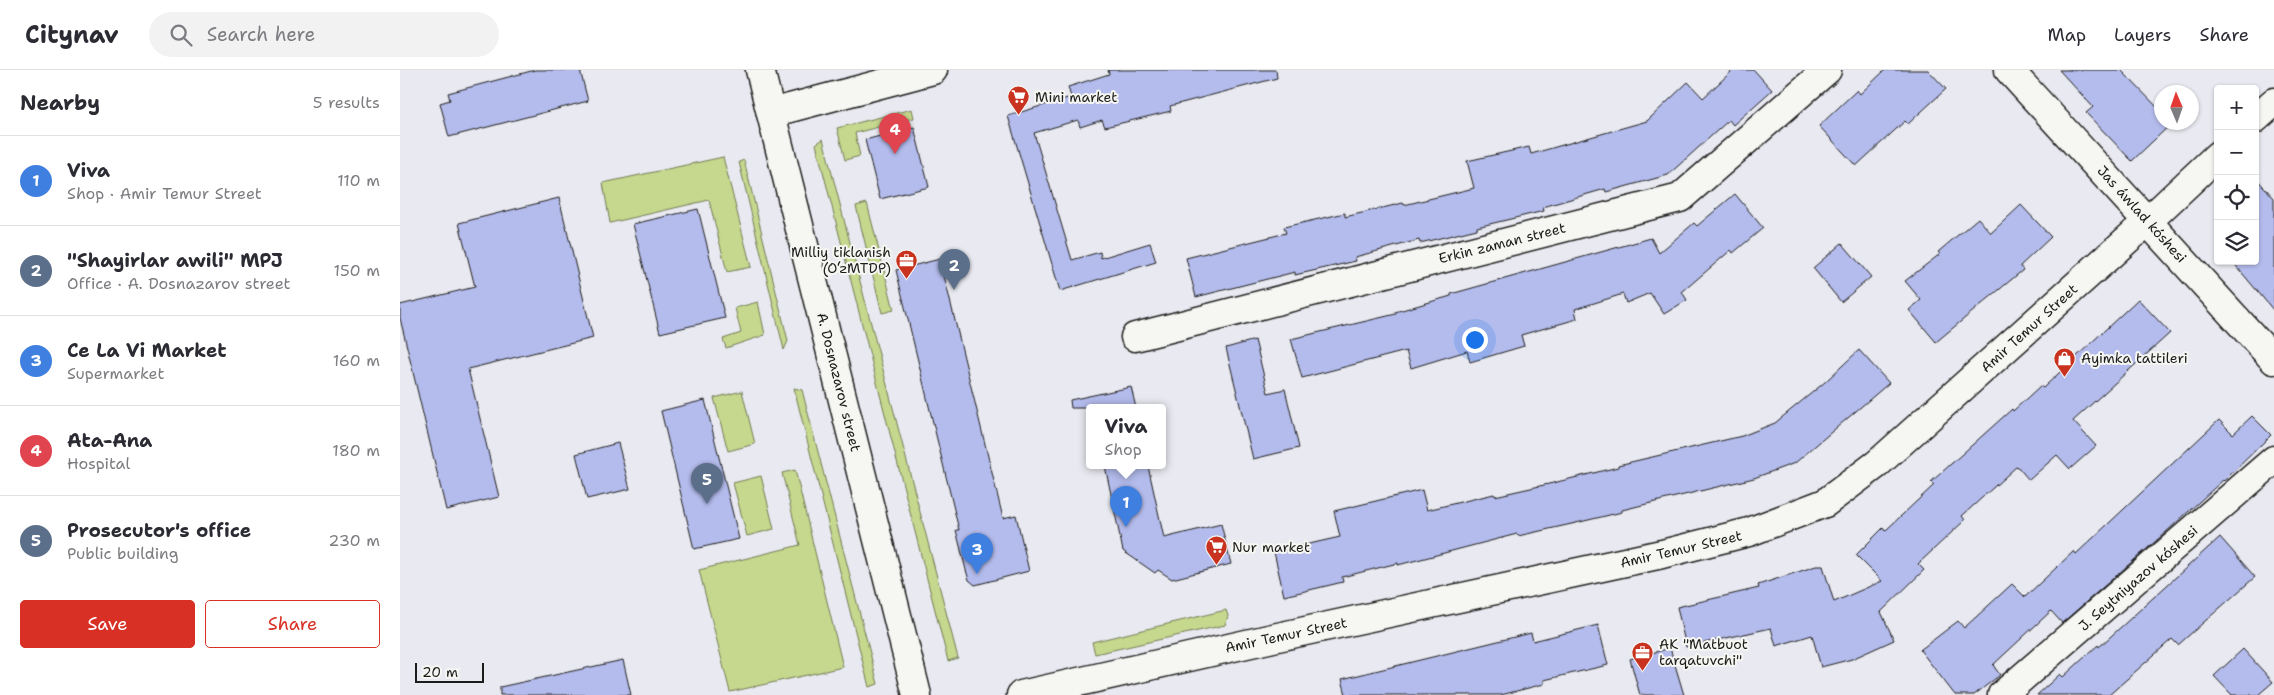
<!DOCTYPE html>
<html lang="en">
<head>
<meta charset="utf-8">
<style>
  :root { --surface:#fff; --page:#f2f2f3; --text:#2b2b33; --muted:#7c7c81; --line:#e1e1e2; --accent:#d93025 }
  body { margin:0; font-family:"Shantell Sans",sans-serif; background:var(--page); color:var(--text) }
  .controls { position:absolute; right:15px; top:15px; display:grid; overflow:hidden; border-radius:5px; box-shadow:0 1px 4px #0004 }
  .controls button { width:45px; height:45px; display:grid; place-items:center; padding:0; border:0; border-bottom:1px solid var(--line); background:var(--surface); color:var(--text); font:25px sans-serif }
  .compass { position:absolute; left:1754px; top:15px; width:45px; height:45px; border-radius:50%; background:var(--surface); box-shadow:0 1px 4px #0004; rotate:358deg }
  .scale { position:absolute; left:15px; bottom:12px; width:69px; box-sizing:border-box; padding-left:5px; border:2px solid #1c1c1c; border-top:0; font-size:14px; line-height:18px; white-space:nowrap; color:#1c1c1c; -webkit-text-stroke:4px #f6f6f2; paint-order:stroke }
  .you { position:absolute; left:1074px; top:269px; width:18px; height:18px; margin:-12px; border:4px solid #fff; border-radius:50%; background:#1a73e8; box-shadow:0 0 0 8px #1a73e833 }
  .badge { display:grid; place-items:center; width:32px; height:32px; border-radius:50%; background:var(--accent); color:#fff; font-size:16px; font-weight:700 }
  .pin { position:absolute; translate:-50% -41px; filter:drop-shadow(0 1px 2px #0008) }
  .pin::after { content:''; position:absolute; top:26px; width:18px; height:15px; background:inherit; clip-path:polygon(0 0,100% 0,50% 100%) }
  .popup { position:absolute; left:686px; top:334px; width:80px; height:65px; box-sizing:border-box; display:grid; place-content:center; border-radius:5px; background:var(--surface); filter:drop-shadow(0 1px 4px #0005); font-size:16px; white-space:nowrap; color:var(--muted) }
  .popup b { font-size:19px; color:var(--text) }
  .popup::after { content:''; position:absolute; left:50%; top:100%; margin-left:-10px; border:10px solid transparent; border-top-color:var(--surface) }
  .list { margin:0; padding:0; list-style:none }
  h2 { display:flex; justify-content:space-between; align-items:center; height:65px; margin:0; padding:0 20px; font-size:21px }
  h2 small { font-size:16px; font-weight:400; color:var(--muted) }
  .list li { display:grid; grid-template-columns:32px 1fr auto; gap:15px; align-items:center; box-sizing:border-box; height:90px; padding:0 20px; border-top:1px solid var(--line) }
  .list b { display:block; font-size:19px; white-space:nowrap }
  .list p { margin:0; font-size:16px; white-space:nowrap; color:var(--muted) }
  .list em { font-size:16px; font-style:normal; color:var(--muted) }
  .actions { display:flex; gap:10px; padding:15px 20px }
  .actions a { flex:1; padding:11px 0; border:1px solid var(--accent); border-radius:5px; text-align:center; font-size:18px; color:var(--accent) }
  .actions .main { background:var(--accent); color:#fff }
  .icon { flex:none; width:28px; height:28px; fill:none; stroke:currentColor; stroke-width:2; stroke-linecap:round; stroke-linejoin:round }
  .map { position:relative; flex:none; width:1874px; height:625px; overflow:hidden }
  header { display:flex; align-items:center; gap:30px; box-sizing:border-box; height:70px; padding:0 25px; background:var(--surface); border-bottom:1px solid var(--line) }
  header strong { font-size:24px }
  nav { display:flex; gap:28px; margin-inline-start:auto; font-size:18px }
  .search { width:350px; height:45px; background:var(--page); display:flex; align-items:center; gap:12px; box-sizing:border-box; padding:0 18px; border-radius:28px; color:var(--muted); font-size:19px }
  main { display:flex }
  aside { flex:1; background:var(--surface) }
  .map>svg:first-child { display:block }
  .green { fill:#c6d88d; stroke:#717a54 }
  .building { fill:#b4bced; stroke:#1c1c1c }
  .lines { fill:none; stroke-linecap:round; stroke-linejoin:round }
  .minor-casing { stroke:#1c1c1c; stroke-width:31 }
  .tertiary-casing { stroke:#1c1c1c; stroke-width:31 }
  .secondary-casing { stroke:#1c1c1c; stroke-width:31 }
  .minor { stroke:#f6f6f2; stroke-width:28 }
  .tertiary { stroke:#f6f6f2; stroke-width:28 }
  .secondary { stroke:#f6f6f2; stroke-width:28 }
  .labels { text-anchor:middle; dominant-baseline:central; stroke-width:4; stroke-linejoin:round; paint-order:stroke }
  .poi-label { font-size:14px; fill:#1c1c1c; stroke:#f6f6f2; text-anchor:start }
  .street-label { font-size:14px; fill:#1c1c1c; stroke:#f6f6f2 }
</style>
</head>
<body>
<header>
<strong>Citynav</strong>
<div class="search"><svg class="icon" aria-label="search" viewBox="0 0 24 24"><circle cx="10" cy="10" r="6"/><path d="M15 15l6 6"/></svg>Search here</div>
<nav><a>Map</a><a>Layers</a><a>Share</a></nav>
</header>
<main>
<aside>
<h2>Nearby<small>5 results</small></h2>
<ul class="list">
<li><span class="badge" style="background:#3f7fe0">1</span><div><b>Viva</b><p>Shop · Amir Temur Street</p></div><em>110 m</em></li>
<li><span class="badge" style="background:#5c6f8a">2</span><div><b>&quot;Shayirlar awili&quot; MPJ</b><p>Office · A. Dosnazarov street</p></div><em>150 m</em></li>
<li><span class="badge" style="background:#3f7fe0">3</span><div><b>Ce La Vi Market</b><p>Supermarket</p></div><em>160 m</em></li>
<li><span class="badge" style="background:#e0444e">4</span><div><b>Ata-Ana</b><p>Hospital</p></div><em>180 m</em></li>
<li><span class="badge" style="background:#5c6f8a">5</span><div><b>Prosecutor's office</b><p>Public building</p></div><em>230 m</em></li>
</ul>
<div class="actions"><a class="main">Save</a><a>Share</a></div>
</aside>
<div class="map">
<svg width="1874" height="625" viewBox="0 0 1874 625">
  <rect width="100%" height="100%" fill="#e9eaf1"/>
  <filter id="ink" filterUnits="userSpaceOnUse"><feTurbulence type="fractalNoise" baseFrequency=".02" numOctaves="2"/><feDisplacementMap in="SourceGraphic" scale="10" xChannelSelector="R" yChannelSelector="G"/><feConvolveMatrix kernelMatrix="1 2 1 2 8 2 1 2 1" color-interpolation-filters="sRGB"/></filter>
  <g filter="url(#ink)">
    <g class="green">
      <path d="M512,39l2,9 -59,15 5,23 -15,4 -8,-32z"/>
      <path d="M423,69l135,519 -10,3 -132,-517z"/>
      <path d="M323,87l28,110 -24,5 -18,-72 -99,23 -7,-40z"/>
      <path d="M344,90l44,181 -4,9 -45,-188z"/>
      <path d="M467,133l27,107 -12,3 -26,-107z"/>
      <path d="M358,232l7,33 -39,13 -3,-9 18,-6 -6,-25z"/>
      <path d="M394,318l8,2 76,294 -9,3z"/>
      <path d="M342,321l13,53 -27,7 -14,-53z"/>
      <path d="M395,400l48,197 -113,25 -31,-122 101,-25 -18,-72z"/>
      <path d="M361,406l13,53 -27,7 -14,-53z"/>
      <path d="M826,540l2,6 -3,9 -130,29 -3,-12z"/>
    </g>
    <g class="building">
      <path d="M135,0h45l8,31 -139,36 -9,-34 10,-3 -2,-7z"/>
      <path d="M708,0h168l1,8 -107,28 1,5 -66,16 -3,-7 -22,7 -2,-7 -44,13 38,127 28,-8 1,6 49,-15 6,19 -96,29 -52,-175 63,-19 -3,-10 41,-13z"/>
      <path d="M1333,0h21l18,20 -39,35 -4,-5 -61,55 -62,17 -1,-3 -62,18 1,4 -67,16v2l-57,14 -1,-3 -64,17 1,4 -61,14v-3l-99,25 -10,-39 100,-25 -2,-6 61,-14v4l58,-14 1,2 70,-17 -7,-27 62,-14 2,7 116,-33 41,-39 15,16z"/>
      <path d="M1485,0h43l18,19 -38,35 -3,-3 -49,45 -37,-40 38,-36 3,4z"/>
      <path d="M1659,0h62l41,42v10l10,1 -40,38 -46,-48 7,-6z"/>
      <path d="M514,57l15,60 -49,12 -15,-59z"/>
      <path d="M1855,107l19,21v113l-42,-50h23z"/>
      <path d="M1335,124l28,34 -30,25 -2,-3 -49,42 5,8 -23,14 -14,-21 -24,10 -3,-9 -48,15 2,10 -56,16 3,11 -54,16 -3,-11 -56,17 -5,-17 -104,27 -11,-39 105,-25 -1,-2 56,-16v-2l200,-56 8,15 35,-30 3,3z"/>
      <path d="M159,128l34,140 -125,31 31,128 -53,13 -46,-192v-13l75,-18 -16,-64z"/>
      <path d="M1621,135l30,32 -31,29 3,4 -87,72 -27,-32 12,-10 -16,-19 35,-27 -2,-2 40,-34 13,15z"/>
      <path d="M298,139l27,109 -65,15 -27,-109z"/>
      <path d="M1442,173l29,34 -30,25 -28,-34z"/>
      <path d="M540,189l63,259 13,-3 13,56 -54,14 -6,-5 -3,-10 -10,-40h3l-63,-260z"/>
      <path d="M1738,229l32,34 -97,88 23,25 -26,23 -13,-14 -28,25 -12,-14 -55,50 3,4 -47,44 6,6 -43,42 13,28 -42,19 -31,8 -9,-32 -36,11 -5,-18 -85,19 -9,-40 82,-19 -1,-3 58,-19h7l11,36 48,-21 -26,-26 27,-27 2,3 49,-46 -3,-3 81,-73 1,2 27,-25 3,2z"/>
      <path d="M855,270l13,53 17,-4 14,59 -46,11 -27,-111z"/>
      <path d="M1459,280l30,33 -94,80 -41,15 -132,32v2l-46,11 -58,13 -1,-2 -119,31v-2l-56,14 1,5 -59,14 -10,-44 66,-15 -6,-26 88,-21 5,20 67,-16 1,2 58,-13 65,-16v-2l124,-29 33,-13 50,-41z"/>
      <path d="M731,317l5,21h-65l-1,-8z"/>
      <path d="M305,330l34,139 -45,10 -33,-138z"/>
      <path d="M1852,346l19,19 -47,46 -1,-1 -58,53 -103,90 -11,-12 -58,54 7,10 -26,20h-19l-35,-45 38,-29 6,7 48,-44 13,13 49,-46 2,3 143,-134 14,14z"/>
      <path d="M218,373l12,46 -43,10 -11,-45z"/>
      <path d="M705,396h43l16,72 57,-14 10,40 -59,15 -14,-9 -3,3 -32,-22z"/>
      <path d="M1820,467l35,40 -77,68 -6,-6 -63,56h-72l23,-21 3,3 35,-32 1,2z"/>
      <path d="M1198,555l10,40 -64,15v4l-43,11h-155l-4,-16 189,-46 2,8z"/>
      <path d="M1270,578l14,47h-44l-10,-36z"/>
      <path d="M1843,579l30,33 -15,13h-26l-18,-19z"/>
      <path d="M223,590l8,35h-131v-8z"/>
    </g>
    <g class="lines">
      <defs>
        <g id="minor">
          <path d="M1609,0l265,290"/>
          <path d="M371,43l162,-43"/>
          <path d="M735,267l545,-139 147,-128"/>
          <path d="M1602,625l272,-235"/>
        </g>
        <g id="tertiary">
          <path d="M1855,49l19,-17"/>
          <path d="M621,625l252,-57 389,-84 87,-22 76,-29 52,-39 271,-243 70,-66"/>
        </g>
        <path id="secondary" d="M360,0l157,625"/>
      </defs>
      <use href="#minor" class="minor-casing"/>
      <use href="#tertiary" class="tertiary-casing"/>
      <use href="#secondary" class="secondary-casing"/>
      <use href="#minor" class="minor"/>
      <use href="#tertiary" class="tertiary"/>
      <use href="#secondary" class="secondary"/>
    </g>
  </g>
  <defs>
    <symbol id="supermarket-pin" viewBox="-11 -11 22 30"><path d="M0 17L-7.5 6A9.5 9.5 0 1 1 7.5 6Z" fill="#c8321e" stroke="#f6f6f2"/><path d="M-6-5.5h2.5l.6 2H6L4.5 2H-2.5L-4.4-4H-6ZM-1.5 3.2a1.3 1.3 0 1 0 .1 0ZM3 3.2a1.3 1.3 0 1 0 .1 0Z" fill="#fff"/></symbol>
    <symbol id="office-pin" viewBox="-11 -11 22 30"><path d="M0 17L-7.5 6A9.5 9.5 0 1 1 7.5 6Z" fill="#c8321e" stroke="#f6f6f2"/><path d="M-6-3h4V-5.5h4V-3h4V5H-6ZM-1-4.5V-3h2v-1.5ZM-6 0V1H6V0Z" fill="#fff"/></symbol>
    <symbol id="shop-pin" viewBox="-11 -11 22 30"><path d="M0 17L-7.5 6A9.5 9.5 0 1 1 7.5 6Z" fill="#c8321e" stroke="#f6f6f2"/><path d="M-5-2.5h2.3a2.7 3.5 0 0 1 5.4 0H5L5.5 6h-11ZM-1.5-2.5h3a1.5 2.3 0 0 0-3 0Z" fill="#fff"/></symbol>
  </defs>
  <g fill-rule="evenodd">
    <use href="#supermarket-pin" x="606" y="14" width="25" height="34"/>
    <use href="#office-pin" x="494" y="178" width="25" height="34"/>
    <use href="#shop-pin" x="1652" y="276" width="25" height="34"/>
    <use href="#supermarket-pin" x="804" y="464" width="25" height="34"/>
    <use href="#office-pin" x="1230" y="570" width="25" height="34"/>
  </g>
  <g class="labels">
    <g class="poi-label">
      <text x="635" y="27">Mini market</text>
      <text x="491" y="182" text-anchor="end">Milliy tiklanish<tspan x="491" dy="16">(O‘zMTDP)</tspan></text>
      <text x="1681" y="288">Ayimka tattileri</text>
      <text x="832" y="477">Nur market</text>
      <text x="1259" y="574">AK "Matbuot<tspan x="1259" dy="16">tarqatuvchi"</tspan></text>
    </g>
    <g class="street-label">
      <text transform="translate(1742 144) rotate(48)">Jas áwlad kóshesi</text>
      <text transform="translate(1102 173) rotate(-14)">Erkin zaman street</text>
      <text transform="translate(1629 258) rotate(-42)">Amir Temur Street</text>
      <text transform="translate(439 312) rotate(76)">A. Dosnazarov street</text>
      <text transform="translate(1281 479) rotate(-13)">Amir Temur Street</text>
      <text transform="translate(1738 508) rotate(-41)">J. Seytniyazov kóshesi</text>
      <text transform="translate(886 565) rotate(-12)">Amir Temur Street</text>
    </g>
  </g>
</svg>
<div class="controls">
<button>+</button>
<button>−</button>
<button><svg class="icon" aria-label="locate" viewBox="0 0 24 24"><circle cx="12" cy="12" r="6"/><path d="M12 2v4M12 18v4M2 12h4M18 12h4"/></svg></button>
<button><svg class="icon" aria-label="layers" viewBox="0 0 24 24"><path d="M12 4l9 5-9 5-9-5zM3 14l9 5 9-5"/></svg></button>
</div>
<svg class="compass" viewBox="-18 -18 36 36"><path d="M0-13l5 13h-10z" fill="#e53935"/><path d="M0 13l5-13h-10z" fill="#7c7c81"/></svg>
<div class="scale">20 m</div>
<div class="you"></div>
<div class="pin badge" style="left:726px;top:457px;background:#3f7fe0">1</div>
<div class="popup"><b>Viva</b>Shop</div>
<div class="pin badge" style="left:554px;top:220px;background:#5c6f8a">2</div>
<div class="pin badge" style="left:577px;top:504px;background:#3f7fe0">3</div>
<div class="pin badge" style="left:495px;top:84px;background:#e0444e">4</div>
<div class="pin badge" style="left:307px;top:434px;background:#5c6f8a">5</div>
</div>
</main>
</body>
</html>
